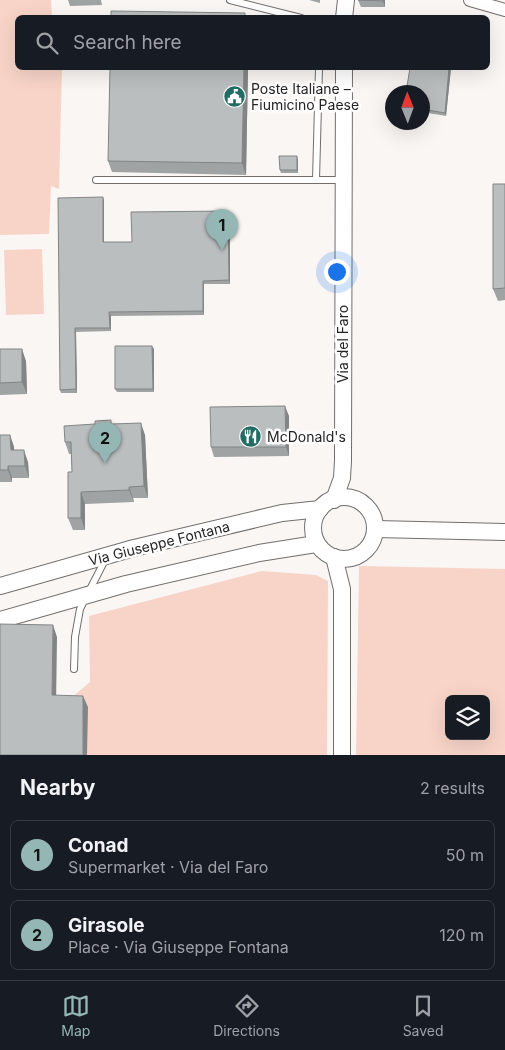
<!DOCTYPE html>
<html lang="en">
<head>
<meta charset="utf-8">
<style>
  :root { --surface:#171b24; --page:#242831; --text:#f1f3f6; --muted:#9ea1a6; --line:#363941; --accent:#94b6b4 }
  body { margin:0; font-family:Inter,sans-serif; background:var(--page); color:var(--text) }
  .controls { position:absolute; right:15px; bottom:15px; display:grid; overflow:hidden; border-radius:8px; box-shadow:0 5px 20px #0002 }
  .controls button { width:45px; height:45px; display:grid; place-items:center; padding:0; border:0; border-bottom:1px solid var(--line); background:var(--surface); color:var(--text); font:25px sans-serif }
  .compass { position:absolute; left:385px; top:85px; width:45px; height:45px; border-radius:50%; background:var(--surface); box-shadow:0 5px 20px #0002; rotate:359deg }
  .you { position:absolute; left:336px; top:271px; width:18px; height:18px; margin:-12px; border:4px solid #fff; border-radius:50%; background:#1a73e8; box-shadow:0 0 0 8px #1a73e833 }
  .badge { display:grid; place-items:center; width:32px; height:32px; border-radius:50%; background:var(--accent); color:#111; font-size:16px; font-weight:700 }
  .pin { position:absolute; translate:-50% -41px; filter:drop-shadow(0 1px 2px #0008) }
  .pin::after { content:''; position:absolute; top:26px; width:18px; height:15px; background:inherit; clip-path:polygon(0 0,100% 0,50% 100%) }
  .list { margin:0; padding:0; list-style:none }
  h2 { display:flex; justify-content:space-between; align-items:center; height:65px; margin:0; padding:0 20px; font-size:21px }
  h2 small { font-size:16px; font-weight:400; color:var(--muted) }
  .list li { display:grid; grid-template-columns:32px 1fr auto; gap:15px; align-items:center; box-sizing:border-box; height:70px; margin:0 10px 10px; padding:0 10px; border:1px solid var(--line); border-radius:8px }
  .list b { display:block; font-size:19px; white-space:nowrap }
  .list p { margin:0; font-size:16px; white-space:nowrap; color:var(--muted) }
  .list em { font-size:16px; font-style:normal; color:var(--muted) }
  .icon { flex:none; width:28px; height:28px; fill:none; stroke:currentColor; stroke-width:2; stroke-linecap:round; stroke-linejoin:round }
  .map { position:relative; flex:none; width:505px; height:755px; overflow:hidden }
  .search { position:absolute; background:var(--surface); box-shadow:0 5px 20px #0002; left:15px; right:15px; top:15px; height:55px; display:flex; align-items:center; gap:12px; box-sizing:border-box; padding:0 18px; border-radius:8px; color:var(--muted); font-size:19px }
  .sheet { height:225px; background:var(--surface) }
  nav { display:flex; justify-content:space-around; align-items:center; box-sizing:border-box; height:70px; border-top:1px solid var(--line); background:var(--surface); font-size:14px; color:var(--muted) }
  nav a { display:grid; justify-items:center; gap:2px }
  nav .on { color:var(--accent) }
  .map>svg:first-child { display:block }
  .green { fill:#f8d4c8; fill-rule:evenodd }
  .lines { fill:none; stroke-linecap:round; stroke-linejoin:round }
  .service-casing { stroke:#726e6c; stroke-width:8 }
  .minor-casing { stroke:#726e6c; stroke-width:14 }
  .tertiary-casing { stroke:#726e6c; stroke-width:18 }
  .service { stroke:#fff; stroke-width:6 }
  .minor { stroke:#fff; stroke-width:12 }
  .tertiary { stroke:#fff; stroke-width:16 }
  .wall { fill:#a0a3a3 }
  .shaded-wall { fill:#828585 }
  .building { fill:#babebe; stroke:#828585 }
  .labels { text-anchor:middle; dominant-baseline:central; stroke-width:5; stroke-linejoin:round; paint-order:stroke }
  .poi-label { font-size:14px; fill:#252323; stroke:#fff; text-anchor:start }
  .street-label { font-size:14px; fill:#252323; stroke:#fff }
</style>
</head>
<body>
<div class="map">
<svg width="505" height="755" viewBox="0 0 505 755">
  <rect width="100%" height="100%" fill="#faf6f4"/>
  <g class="green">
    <path d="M0,0h51l1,17 -34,1v50h44l-3,121 -8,-3 -2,48 -49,1z"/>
    <path d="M42,249l2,65 -38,1 -2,-65z"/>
    <path d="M359,566l146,3v186h-149zM449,699h37v37h-37z"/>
    <path d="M262,571l54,4 12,6 -1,174h-264l1,-51 26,-22 -1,-66z"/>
  </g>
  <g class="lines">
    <defs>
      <g id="service">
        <path d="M230,0l71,18"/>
        <path d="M319,68l-3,112h26"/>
        <path d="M96,180h220"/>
        <path d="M74,669l1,-32 5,-28 26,-51"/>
      </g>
      <path id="minor" d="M470,0l35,10"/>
      <g id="tertiary">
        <path d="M344,18l2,-18"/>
        <circle cx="344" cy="528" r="31"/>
        <path d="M334,500l8,-22 1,-17 1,-393"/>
        <path d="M376,529l129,3"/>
        <path d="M334,557l8,32v166"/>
        <path d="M0,586l134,-38 148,-35 38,-4"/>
        <path d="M0,620l126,-36 133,-31 57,-9"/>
      </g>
    </defs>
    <use href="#service" class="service-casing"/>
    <use href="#minor" class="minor-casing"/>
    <use href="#tertiary" class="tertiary-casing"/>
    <use href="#service" class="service"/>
    <use href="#minor" class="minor"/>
    <use href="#tertiary" class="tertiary"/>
  </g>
  <g class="wall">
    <path d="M68,0h33l1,5 -32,1z"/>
    <path d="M309,0h11v3z"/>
    <path d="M358,0h27v7h-24z"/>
    <path d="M248,68l-2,107 -134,-3 -4,-11z"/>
    <path d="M410,68h41l-5,48 -24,-4v-20z"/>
    <path d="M298,160v13h-17l-1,-3z"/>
    <path d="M505,184v116l-7,1 -5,-12z"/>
    <path d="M103,197l1,4v41h28l96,-31 2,4v69h-26v31l-93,1v15l-35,1 1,61h-16l-1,-3z"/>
    <path d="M0,349l26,12 1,33 -27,1z"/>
    <path d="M154,349v43h-37l-2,-3z"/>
    <path d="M289,416v40l-75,1 -3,-10z"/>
    <path d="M112,424l33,11 3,63h-15l1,4 -49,2v26h-12l-5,-12 4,-46 -1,-18h-2l-4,-12z"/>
    <path d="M0,435h10l4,12v3l14,12 1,16h-17v4h-12z"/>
  </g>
  <g class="shaded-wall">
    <path d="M383,0h2v7l-2,-6z"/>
    <path d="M244,68h4l-2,107 -4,-12z"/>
    <path d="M449,68h2l-5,48 -1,-3z"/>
    <path d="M297,156l1,4v13l-1,-3z"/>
    <path d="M103,197l1,4v45l-1,-4z"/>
    <path d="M228,211l2,4v69l-1,-4z"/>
    <path d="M203,281l1,3v31l-1,-4z"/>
    <path d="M109,312l2,4v15l-1,-3z"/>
    <path d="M75,328l1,4 1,61 -1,-4z"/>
    <path d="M152,346l2,3v43l-1,-3z"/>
    <path d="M22,349l4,12 1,33 -5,-12z"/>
    <path d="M285,406l4,10v40l-3,-9z"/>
    <path d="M141,423l4,12 3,63 -4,-12z"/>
    <path d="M10,435l4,12 1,15 -4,-12z"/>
    <path d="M24,450l4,12 1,16 -4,-12z"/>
    <path d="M8,466l4,12v4l-4,-12z"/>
    <path d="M129,487l4,11 1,4 -5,-12z"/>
    <path d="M81,492l4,12v26l-4,-12z"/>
    <path d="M53,625l4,12 -1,70 -4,-12z"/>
    <path d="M83,696l5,11 -1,48h-4z"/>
  </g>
  <g class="building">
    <path d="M358,0h25v1z"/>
    <path d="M111,11l134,2v5h-134z"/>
    <path d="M110,68h134l-2,95 -134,-2z"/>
    <path d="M410,68h39l-4,45 -23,-4v-17h-16z"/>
    <path d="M279,156h18v14h-17z"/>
    <path d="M493,184h12v104l-12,1z"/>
    <path d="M103,197v45h29l-1,-30 97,-1 1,69 -26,1v30l-94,1 1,16h-35l1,61 -16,1 -2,-192z"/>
    <path d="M115,346h37l1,43h-38z"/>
    <path d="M0,349h22v33l-22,1z"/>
    <path d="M285,406l1,41h-75l-1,-40z"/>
    <path d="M111,420v4l30,-1 3,63 -15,1v3l-48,2v26h-13v-46h4l-1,-30h-6l-1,-16 31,-2v-3z"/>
    <path d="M0,435h10l1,15h13l1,16h-17v4h-8z"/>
    <path d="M0,624l53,1 -1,70 31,1v59h-83z"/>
  </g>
  <defs>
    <symbol id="civic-disc" viewBox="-11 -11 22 22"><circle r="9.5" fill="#226c64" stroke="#fff"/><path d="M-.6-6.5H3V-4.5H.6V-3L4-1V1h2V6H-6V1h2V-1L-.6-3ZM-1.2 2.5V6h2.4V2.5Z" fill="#fff"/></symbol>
    <symbol id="restaurant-disc" viewBox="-11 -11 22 22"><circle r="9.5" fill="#226c64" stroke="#fff"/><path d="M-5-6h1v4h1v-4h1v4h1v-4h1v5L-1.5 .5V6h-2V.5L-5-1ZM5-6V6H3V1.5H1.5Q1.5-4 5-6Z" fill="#fff"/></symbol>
  </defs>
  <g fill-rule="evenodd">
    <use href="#civic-disc" x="222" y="84" width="25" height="25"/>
    <use href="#restaurant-disc" x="238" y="424" width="25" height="25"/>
  </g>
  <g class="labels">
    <g class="poi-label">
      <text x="251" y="88">Poste Italiane –<tspan x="251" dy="16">Fiumicino Paese</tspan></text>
      <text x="267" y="436">McDonald's</text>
    </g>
    <g class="street-label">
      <text transform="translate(342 344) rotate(-90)">Via del Faro</text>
      <text transform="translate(159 543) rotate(-14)">Via Giuseppe Fontana</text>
    </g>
  </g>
</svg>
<div class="controls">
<button><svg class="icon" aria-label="layers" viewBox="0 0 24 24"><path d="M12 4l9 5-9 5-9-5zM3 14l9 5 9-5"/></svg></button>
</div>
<svg class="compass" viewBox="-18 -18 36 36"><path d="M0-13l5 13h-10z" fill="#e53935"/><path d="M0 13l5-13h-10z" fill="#9ea1a6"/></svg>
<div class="you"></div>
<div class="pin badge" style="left:222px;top:250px">1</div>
<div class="pin badge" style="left:105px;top:463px">2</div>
<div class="search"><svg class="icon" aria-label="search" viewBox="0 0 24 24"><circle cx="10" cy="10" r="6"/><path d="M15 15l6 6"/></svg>Search here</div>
</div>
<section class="sheet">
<h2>Nearby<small>2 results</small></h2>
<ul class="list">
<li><span class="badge">1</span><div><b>Conad</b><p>Supermarket · Via del Faro</p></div><em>50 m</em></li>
<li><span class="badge">2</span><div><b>Girasole</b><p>Place · Via Giuseppe Fontana</p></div><em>120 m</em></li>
</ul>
</section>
<nav>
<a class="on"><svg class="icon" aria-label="map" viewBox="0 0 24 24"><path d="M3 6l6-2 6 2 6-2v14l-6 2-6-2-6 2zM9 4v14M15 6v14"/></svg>Map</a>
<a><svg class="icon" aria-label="directions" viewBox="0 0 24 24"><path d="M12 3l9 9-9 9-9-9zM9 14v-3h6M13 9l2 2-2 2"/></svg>Directions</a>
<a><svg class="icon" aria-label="saved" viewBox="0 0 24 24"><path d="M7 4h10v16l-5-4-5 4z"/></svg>Saved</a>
</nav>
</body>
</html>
